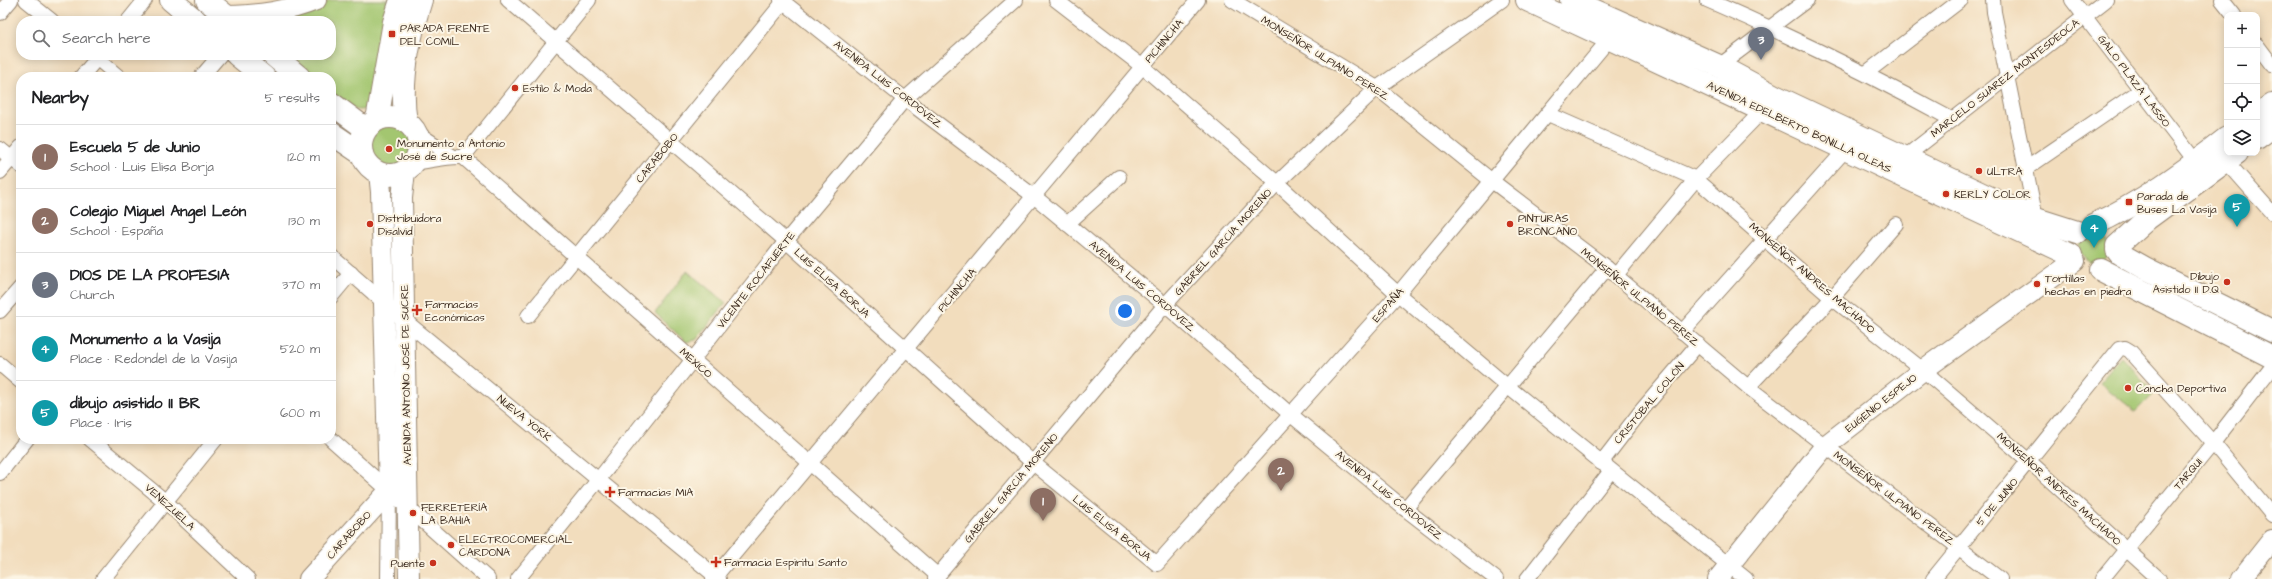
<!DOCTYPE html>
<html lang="en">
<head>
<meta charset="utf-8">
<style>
  :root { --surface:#fff; --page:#f2f2f2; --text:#202124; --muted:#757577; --line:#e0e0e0; --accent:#b45309 }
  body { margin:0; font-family:"Architects Daughter",sans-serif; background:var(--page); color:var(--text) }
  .controls { position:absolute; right:12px; top:12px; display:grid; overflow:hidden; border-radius:8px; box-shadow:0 2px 10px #0003 }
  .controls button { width:36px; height:36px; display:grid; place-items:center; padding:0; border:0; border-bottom:1px solid var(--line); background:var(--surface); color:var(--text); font:20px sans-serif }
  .you { position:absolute; left:1125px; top:311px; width:14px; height:14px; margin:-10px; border:3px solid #fff; border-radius:50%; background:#1a73e8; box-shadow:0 0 0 6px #1a73e833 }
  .badge { display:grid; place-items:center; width:26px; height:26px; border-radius:50%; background:var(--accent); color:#fff; font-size:13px; font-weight:700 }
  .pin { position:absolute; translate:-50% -33px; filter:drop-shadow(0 1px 2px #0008) }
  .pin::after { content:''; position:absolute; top:21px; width:14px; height:12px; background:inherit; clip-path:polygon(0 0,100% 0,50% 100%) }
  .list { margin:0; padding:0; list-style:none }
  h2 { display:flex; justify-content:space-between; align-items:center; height:52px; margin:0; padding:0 16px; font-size:17px }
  h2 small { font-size:13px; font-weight:400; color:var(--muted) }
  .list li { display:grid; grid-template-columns:26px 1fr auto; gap:12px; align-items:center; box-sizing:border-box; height:64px; padding:0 16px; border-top:1px solid var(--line) }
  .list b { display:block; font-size:15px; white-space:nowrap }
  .list p { margin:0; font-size:13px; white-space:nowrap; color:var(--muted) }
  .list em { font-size:13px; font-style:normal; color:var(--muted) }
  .icon { flex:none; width:22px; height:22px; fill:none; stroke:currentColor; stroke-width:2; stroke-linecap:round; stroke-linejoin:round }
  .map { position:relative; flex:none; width:2272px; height:579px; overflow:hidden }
  .search { position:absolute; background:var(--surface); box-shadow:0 2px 10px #0003; left:16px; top:16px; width:320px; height:44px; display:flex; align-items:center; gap:10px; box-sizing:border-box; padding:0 14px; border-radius:16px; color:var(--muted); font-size:15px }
  .panel { position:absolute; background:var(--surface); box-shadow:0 2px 10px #0003; left:16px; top:72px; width:320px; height:372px; border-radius:16px }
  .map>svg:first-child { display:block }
  .green { fill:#a3c66f; stroke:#6f7846 }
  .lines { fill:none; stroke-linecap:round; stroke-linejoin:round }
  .street-casing { stroke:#96846e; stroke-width:16 }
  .secondary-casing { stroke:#96846e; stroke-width:22 }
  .primary-casing { stroke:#96846e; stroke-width:24 }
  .street { stroke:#fff; stroke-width:14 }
  .secondary { stroke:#fff; stroke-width:20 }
  .primary { stroke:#fff; stroke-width:22 }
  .poi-dot { fill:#c8321e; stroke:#fcf5e5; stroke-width:1.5 }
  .labels { text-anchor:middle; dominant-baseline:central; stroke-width:4; stroke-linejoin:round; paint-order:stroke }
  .poi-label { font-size:11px; fill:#3b2a1e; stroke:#fcf5e5; text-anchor:start }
  .street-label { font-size:11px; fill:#3b2a1e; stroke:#fcf5e5 }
</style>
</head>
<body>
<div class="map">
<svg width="2272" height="579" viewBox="0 0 2272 579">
  <rect width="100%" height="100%" fill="#fcf5e5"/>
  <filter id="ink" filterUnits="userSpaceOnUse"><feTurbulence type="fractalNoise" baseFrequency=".025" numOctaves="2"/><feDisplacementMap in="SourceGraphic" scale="8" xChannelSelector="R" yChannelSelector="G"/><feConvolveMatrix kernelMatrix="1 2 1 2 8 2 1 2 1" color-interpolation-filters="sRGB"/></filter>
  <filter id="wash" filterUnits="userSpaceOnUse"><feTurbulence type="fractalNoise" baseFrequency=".012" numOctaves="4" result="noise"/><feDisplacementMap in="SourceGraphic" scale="16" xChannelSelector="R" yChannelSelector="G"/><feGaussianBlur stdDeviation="0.9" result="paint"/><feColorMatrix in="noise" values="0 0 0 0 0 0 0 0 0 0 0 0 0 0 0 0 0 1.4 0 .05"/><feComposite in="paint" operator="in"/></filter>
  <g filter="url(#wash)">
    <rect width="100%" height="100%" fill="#f2ddbd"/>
    <g class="green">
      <path d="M330,0h64l-24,106c-13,11 -27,-3 -39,-11v-18h-21l-27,-22h48v-34h-88l74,-14z"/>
      <circle cx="391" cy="146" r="21"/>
      <circle cx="2094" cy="248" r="15"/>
      <path d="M687,271l39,32 -30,37 -10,2 -31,-29z"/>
      <path d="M2121,357l34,36 -19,19 -37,-30z"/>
    </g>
  </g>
  <g filter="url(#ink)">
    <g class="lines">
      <defs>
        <g id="street">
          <path d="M26,0l26,21"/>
          <path d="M508,0l278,241 246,221 125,102 241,-270 212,-256"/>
          <path d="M781,0l124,99 130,98 130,108 125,109 115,95 91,70"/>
          <path d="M1056,0l87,67 134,116 121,111 109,92 239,193"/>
          <path d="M1232,0l145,88 115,93 115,87 141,119 252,192"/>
          <path d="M1707,0c84,36 165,76 246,120"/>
          <path d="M1993,0l1,12 42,207"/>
          <path d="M2072,0l124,162"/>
          <path d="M2222,0l12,15"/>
          <path d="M0,13l11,-13"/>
          <path d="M128,21l17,-21"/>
          <path d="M2257,45l15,20"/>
          <path d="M93,55l26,22"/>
          <path d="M1719,66l88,-66"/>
          <path d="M1866,73l95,-73"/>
          <path d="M81,77l19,-22"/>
          <path d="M201,77l19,-22"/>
          <path d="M1548,114l148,65 136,119 91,72 107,92 129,117"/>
          <path d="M416,132l36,24"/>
          <path d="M0,149l21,17"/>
          <path d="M463,157l126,-157"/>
          <path d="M1905,157l201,-157"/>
          <path d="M2226,161l46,52"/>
          <path d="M414,163c17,-2 33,-7 49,-6l475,419"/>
          <path d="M2027,168l114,-78"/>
          <path d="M0,172l21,-25"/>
          <path d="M1067,224l52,-47"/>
          <path d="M331,256l73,64 315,259"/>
          <path d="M1616,275l80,-96 67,-69"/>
          <path d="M331,297l20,-24"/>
          <path d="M0,311l21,-24"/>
          <path d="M528,316l257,-316"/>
          <path d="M1682,332l164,-183"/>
          <path d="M0,364l21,18"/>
          <path d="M1748,387l84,-89 64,-74"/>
          <path d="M90,439l76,63 82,77"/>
          <path d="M331,439l157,140"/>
          <path d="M1601,463l40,-52 57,-67"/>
          <path d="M0,473l27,-34"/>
          <path d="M1405,509l202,-241"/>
          <path d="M103,579l113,-140"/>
          <path d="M388,579l1,-88"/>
          <path d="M518,579l81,-100 187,-238 119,-142 111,-99"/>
          <path d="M713,579l485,-579"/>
          <path d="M935,579l230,-274 112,-122 100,-95 125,-88"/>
          <path d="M1527,579l83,-107"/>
          <path d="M1933,579l186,-230 6,-1 5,3 83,92 59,72"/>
          <path d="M2102,579l111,-136 59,-76"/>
        </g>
        <g id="secondary">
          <path d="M227,16c32,-1 60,-4 89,-16"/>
          <path d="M405,171l-3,27 7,381"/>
          <path d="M309,579l80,-88 -8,-299 -2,-19"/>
          <path d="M1718,579l107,-133 98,-76 152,-109"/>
          <path d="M2241,579l31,-39"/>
        </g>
        <g id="primary">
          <path d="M171,0l25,21"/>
          <path d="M207,0l25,21"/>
          <path d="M1527,0l544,255"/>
          <path d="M1571,0l148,66 56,30 222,105 39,18 41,13"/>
          <path d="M237,55l27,22"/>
          <path d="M273,55l26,22"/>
          <path d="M331,103l35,26"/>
          <path d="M2257,116l15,-12"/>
          <circle cx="390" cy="146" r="29"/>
          <path d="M377,120l17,-98 7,-22"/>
          <path d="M406,122c-7,-40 3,-84 15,-122"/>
          <path d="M331,133l31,21"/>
          <path d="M2257,138l15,-11"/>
          <path d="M2093,225c48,-22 92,-54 134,-87"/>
          <path d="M2117,246l30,-27 90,-66"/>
          <path d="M2117,250l3,4 25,14 127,63"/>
          <path d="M2101,270l171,87"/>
        </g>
      </defs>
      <use href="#street" class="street-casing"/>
      <use href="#secondary" class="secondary-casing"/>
      <use href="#primary" class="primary-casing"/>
      <use href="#street" class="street"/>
      <use href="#secondary" class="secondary"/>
      <use href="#primary" class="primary"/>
    </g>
  </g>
  <g class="poi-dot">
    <rect x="388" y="30" width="8" height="8" rx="2"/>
    <circle cx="515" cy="88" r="4"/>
    <circle cx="389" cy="149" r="4"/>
    <circle cx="1979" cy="171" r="4"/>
    <circle cx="1946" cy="194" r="4"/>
    <rect x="2125" y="198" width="8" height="8" rx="2"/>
    <circle cx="370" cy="224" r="4"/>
    <circle cx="1510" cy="224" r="4"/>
    <circle cx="2227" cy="282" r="4"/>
    <circle cx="2037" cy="284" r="4"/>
    <path d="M415 304h4v4h4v4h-4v4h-4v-4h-4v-4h4z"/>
    <circle cx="2128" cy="388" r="4"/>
    <path d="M608 486h4v4h4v4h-4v4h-4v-4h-4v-4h4z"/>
    <circle cx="413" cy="513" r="4"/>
    <circle cx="451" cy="545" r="4"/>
    <path d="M714 556h4v4h4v4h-4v4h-4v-4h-4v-4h4z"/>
    <circle cx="433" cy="563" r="4"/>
  </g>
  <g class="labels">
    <g class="poi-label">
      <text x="400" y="28">PARADA FRENTE<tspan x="400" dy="13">DEL COMIL</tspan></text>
      <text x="523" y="88">Estilo &amp; Moda</text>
      <text x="397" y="143">Monumento a Antonio<tspan x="397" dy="13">José de Sucre</tspan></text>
      <text x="1987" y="171">ULTRA</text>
      <text x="1954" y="194">KERLY COLOR</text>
      <text x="2137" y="196">Parada de<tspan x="2137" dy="13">Buses La Vasija</tspan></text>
      <text x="378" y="218">Distribuidora<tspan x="378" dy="13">Disalvid</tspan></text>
      <text x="1518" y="218">PINTURAS<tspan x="1518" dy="13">BRONCANO</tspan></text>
      <text x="2219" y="276" text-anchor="end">Dibujo<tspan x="2219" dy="13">Asistido II D.Q</tspan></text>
      <text x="2045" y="278">Tortillas<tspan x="2045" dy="13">hechas en piedra</tspan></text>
      <text x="425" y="304">Farmacias<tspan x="425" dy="13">Económicas</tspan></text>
      <text x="2136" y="388">Cancha Deportiva</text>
      <text x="618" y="492">Farmacias MIA</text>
      <text x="421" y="507">FERRETERÍA<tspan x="421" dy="13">LA BAHIA</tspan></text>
      <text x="459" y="539">ELECTROCOMERCIAL<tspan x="459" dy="13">CARDONA</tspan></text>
      <text x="724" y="562">Farmacia Espiritu Santo</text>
      <text x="425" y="563" text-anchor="end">Puente</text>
    </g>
    <g class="street-label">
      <text transform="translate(1164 41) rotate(-50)">PICHINCHA</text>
      <text transform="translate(1325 58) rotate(32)">MONSEÑOR ULPIANO PEREZ</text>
      <text transform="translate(2005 78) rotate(-38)">MARCELO SUAREZ MONTESDEOCA</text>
      <text transform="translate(2134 81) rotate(53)">GALO PLAZA LASSO</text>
      <text transform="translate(888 84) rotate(38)">AVENIDA LUIS CORDOVEZ</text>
      <text transform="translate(1799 127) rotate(25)">AVENIDA EDELBERTO BONILLA OLEAS</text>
      <text transform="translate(657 158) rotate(-51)">CARABOBO</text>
      <text transform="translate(1223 242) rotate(-48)">GABRIEL GARCÍA MORENO</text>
      <text transform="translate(1812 278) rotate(41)">MONSEÑOR ANDRES MACHADO</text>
      <text transform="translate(756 280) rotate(-52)">VICENTE ROCAFUERTE</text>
      <text transform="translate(832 283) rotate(42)">LUIS ELISA BORJA</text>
      <text transform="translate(1142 286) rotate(40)">AVENIDA LUIS CORDOVEZ</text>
      <text transform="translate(957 290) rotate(-50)">PICHINCHA</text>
      <text transform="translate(1640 297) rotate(39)">MONSEÑOR ULPIANO PEREZ</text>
      <text transform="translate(1388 305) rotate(-49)">ESPAÑA</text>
      <text transform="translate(696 363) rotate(41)">MEXICO</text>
      <text transform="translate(406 375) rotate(-91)">AVENIDA ANTONIO JOSÉ DE SUCRE</text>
      <text transform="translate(1649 403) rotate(-50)">CRISTÓBAL COLÓN</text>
      <text transform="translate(1881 403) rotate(-38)">EUGENIO ESPEJO</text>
      <text transform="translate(524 418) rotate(39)">NUEVA YORK</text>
      <text transform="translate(2188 474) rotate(-50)">TARQUI</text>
      <text transform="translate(1011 488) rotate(-50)">GABRIEL GARCÍA MORENO</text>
      <text transform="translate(2059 489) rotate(42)">MONSEÑOR ANDRES MACHADO</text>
      <text transform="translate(1389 495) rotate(39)">AVENIDA LUIS CORDOVEZ</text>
      <text transform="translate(1894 498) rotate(37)">MONSEÑOR ULPIANO PEREZ</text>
      <text transform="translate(1997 502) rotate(-50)">5 DE JUNIO</text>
      <text transform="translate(170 507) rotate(42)">VENEZUELA</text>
      <text transform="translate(1112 528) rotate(39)">LUIS ELISA BORJA</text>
      <text transform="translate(349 535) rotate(-48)">CARABOBO</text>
    </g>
  </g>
</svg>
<div class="controls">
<button>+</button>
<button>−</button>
<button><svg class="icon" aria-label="locate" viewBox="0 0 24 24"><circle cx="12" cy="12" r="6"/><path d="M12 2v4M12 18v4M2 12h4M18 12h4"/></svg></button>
<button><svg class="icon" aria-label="layers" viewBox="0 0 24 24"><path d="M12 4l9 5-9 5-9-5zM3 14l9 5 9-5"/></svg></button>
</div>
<div class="you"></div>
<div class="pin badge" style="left:1043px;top:521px;background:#8d6e63">1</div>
<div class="pin badge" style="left:1281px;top:491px;background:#8d6e63">2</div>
<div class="pin badge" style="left:1761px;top:60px;background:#6b7280">3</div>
<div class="pin badge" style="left:2094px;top:248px;background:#0f9aa8">4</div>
<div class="pin badge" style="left:2237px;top:227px;background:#0f9aa8">5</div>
<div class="search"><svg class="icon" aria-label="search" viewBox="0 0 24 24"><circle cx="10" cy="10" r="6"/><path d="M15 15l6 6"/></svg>Search here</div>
<section class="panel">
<h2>Nearby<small>5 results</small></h2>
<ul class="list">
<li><span class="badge" style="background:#8d6e63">1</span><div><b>Escuela 5 de Junio</b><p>School · Luis Elisa Borja</p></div><em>120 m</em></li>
<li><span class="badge" style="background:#8d6e63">2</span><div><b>Colegio Miguel Angel León</b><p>School · España</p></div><em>130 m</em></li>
<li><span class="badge" style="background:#6b7280">3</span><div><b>DIOS DE LA PROFESIA</b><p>Church</p></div><em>370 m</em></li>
<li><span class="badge" style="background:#0f9aa8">4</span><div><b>Monumento a la Vasija</b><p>Place · Redondel de la Vasija</p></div><em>520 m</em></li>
<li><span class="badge" style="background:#0f9aa8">5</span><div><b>dibujo asistido II BR</b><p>Place · Iris</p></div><em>600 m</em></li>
</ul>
</section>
</div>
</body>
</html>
